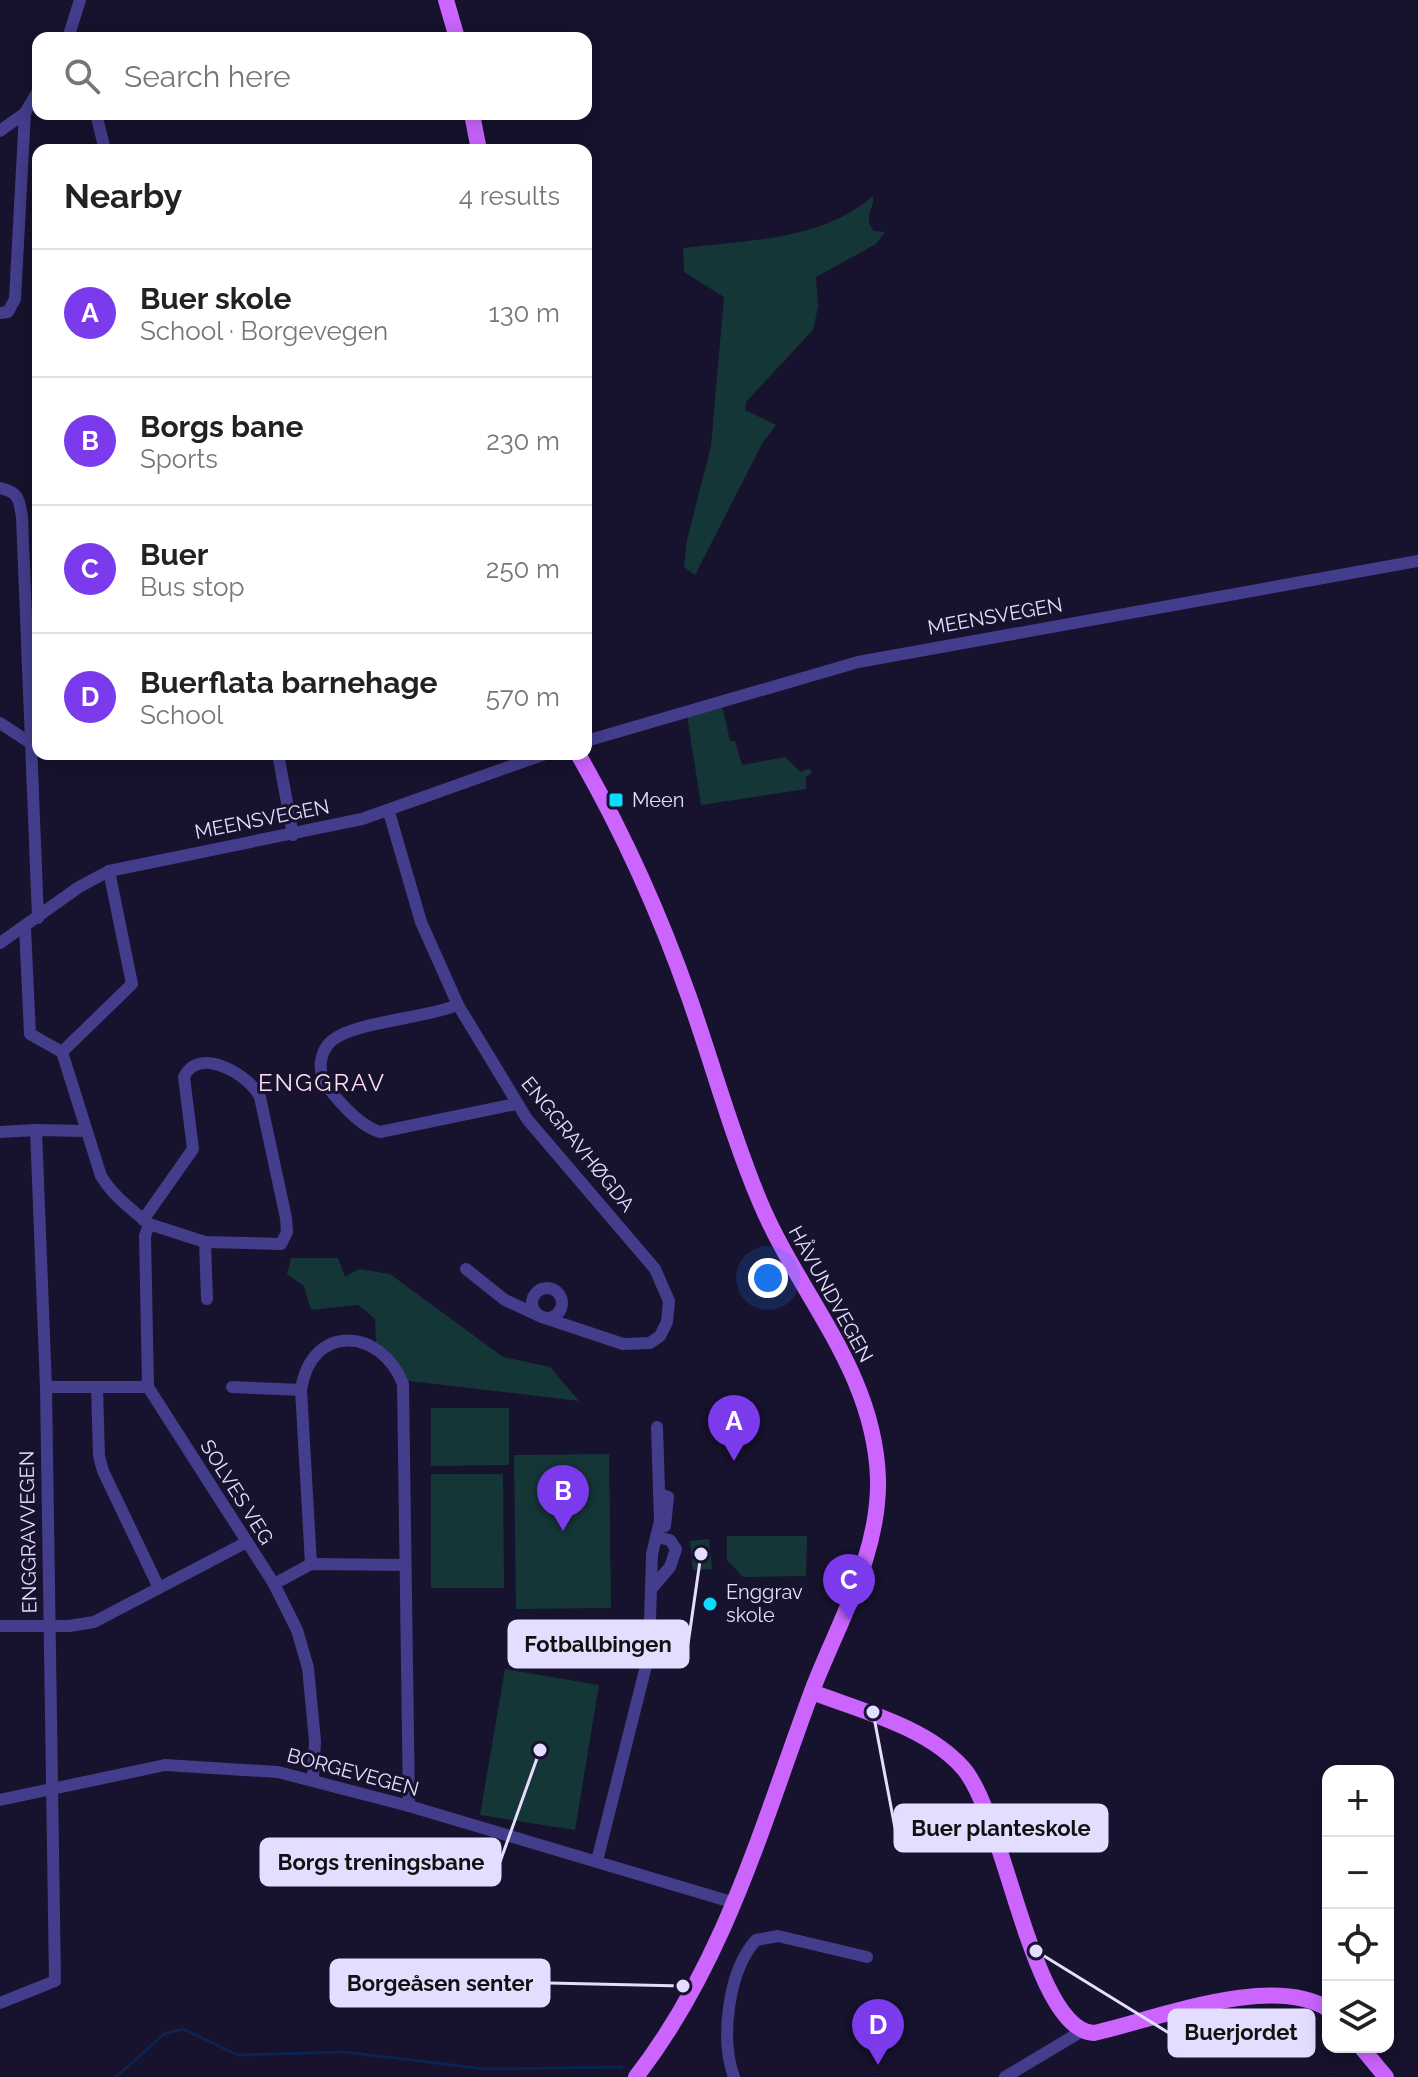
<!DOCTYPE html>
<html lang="en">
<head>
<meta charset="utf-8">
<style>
  :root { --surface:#fff; --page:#f2f2f2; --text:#222; --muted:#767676; --line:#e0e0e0; --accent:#7c3aed }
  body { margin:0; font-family:Raleway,sans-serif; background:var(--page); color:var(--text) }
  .controls { position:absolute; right:24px; bottom:24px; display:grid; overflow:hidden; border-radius:16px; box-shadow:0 4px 20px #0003 }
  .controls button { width:72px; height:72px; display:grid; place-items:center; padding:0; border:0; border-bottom:2px solid var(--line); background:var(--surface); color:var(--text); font:40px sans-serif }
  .you { position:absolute; left:768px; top:1278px; width:28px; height:28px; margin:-20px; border:6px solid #fff; border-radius:50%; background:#1a73e8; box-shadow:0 0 0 12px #1a73e833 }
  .badge { display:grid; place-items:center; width:52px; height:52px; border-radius:50%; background:var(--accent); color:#fff; font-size:26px; font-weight:700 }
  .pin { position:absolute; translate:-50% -66px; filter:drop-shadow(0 2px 4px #0008) }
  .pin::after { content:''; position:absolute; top:42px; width:28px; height:24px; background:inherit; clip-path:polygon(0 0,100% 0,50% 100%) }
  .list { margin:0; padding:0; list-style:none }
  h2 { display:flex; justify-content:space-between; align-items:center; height:104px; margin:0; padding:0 32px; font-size:34px }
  h2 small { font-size:26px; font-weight:400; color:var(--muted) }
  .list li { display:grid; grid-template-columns:52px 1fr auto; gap:24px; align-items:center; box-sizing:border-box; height:128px; padding:0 32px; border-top:2px solid var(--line) }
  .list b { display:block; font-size:30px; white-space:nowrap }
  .list p { margin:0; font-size:26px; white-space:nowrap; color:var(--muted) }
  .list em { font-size:26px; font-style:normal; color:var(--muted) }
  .icon { flex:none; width:44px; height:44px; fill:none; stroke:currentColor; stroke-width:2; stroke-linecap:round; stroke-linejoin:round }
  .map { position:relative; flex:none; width:1418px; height:2077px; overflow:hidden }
  .search { position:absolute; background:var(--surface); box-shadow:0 4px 20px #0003; left:32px; top:32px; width:560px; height:88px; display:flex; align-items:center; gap:20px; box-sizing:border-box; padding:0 28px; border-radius:16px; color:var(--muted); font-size:30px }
  .panel { position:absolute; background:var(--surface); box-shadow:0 4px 20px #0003; left:32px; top:144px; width:560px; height:616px; border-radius:16px }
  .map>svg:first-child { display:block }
  .green { fill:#153637 }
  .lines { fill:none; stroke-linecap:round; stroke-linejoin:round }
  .stream { stroke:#0e2350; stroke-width:3 }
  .minor { stroke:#433d8b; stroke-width:12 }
  .major { stroke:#cb65fe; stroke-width:16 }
  .poi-dot { fill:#0bdbfe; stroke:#17122d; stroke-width:3 }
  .labels { text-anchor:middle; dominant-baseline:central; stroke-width:6; stroke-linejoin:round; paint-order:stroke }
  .street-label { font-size:20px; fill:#e3ddff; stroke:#17122d }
  .poi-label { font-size:20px; fill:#e3ddff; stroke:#17122d; text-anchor:start }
  .quarter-label { font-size:24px; letter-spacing:2px; fill:#ffdff2; stroke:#17122d }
  .leader { fill:none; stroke:#e3ddff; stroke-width:3 }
  .callout-dot { fill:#e3ddff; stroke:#17122d; stroke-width:3 }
  .callout { fill:#e3ddff; stroke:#e3ddff; stroke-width:3 }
  .callout-label { font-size:22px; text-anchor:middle; font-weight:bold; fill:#111 }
</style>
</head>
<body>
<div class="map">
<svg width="1418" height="2077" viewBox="0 0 1418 2077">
  <rect width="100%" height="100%" fill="#17122d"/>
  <g class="green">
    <path d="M873,196c2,14 -11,20 1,35l11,1 -9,12 -60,33 2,30 -5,23 -67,72 -1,8 31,15 -14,19 -67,131 -11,-8 3,-27 24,-94 13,-149 -40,-25 -1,-24c66,-8 138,-7 190,-52z"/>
    <path d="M722,705l8,36h5l7,24 43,-8 16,15 8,-4 3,5 -6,4v12l-105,16 -14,-90z"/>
    <path d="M291,1258h47l7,19 14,-8 31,5 113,83 47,10 29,34 -178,-21 -25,-36 -1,-25 -17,-14 -47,5 -7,-24 -17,-12z"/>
    <path d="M431,1408h78v57l-78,1z"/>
    <path d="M609,1454l2,154 -95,1 -2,-154z"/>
    <path d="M431,1474h72l1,114h-73z"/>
    <path d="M727,1536h80l-1,40 -63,1 -16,-17z"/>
    <path d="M709,1539l3,30 -19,1 -3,-29z"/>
    <path d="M505,1669l94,16 -24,145 -95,-15z"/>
  </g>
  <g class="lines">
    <path class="stream" d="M116,2077l48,-43 19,-5 55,26 107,-3 140,17 137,-2"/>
    <g class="minor">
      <path d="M68,38l12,-38"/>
      <path d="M96,114l9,36"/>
      <path d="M0,131l25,-18 13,-22"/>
      <path d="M0,313l8,-1 7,-13 10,-186"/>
      <path d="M0,488c19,4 19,11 22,29l16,401"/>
      <path d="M0,723l29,19"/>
      <path d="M586,741l272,-79 560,-101"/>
      <path d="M278,754l15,81"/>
      <path d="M389,812l32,110 37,83 69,114 128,150 14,32 -2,21 -7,14 -10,7 -27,1 -81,-27 -37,-17 -39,-31"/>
      <path d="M25,928l5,106 32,18 39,124c12,20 30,33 48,48l56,18 76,2 6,-12 -1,-14 -26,-121c-10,-22 -62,-52 -76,-20l9,72 -50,71"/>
      <path d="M0,943l79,-56 30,-16 253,-52 183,-65"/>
      <path d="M458,1005c-34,13 -91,16 -119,31 -20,10 -24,36 -10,53 13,16 31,37 51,43l136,-28"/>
      <path d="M62,1052l70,-68 -23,-113"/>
      <path d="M0,1132l36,-2"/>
      <path d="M149,1224l-4,12 3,151 126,197 23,46 11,38 7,73 -2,38"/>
      <path d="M205,1242l2,57"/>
      <circle cx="547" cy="1303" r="15"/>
      <path d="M46,1387h102"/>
      <path d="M232,1387l69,3"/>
      <path d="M97,1388l2,68 4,15 56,117"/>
      <path d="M659,1494l9,3 -3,29"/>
      <path d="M311,1564l-10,-174c10,-67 80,-63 102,-6l6,422"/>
      <path d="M274,1584l37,-20 94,1"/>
      <path d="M652,1588l18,-21 6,-18 -6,-9 -14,-3"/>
      <path d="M0,1626h69l25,-4 151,-79"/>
      <path d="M0,1800l165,-35 113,7 131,34 326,97"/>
      <path d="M597,1861l52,-207 3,-100 8,-33 -3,-94"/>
      <path d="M0,2003l55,-22 -9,-594 -10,-257 49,1"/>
      <path d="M734,2077c-14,-38 -6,-106 22,-137l22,-4 89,21"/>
      <path d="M1005,2077l77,-46"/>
    </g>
    <g class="major">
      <path d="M446,0l11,38"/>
      <path d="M472,114l7,36"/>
      <path d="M578,754c45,78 81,158 111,243 24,68 43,139 71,205 40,95 114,168 118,276 2,76 -40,145 -66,213 -50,134 -87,271 -176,386"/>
      <path d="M812,1692c50,19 115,35 151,76 42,47 69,263 131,265 62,-14 178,-60 234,-24"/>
      <path d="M1361,2047l25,30"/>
    </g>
  </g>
  <g class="poi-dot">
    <rect x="608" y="792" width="16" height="16" rx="4"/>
    <circle cx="710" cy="1604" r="8"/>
  </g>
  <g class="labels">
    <g class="street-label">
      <text transform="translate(995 616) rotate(-10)">MEENSVEGEN</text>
      <text transform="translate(262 819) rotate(-11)">MEENSVEGEN</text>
      <text transform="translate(578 1144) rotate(51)">ENGGRAVHØGDA</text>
      <text transform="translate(831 1294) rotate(61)">HÅVUNDVEGEN</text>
      <text transform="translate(237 1492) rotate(58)">SOLVES VEG</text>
      <text transform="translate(28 1532) rotate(-91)">ENGGRAVVEGEN</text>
      <text transform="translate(353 1772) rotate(15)">BORGEVEGEN</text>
    </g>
    <g class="poi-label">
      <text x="632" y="800">Meen</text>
      <text x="726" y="1592">Enggrav<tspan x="726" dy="23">skole</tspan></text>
    </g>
    <g class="quarter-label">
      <text x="322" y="1082">ENGGRAV</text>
    </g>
  </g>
  <path class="leader" d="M701 1554L688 1644M873 1712L895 1828M540 1750L500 1862M683 1986L549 1983M1036 1951L1169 2033"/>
  <g class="callout-dot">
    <circle cx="701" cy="1554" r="8"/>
    <circle cx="873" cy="1712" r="8"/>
    <circle cx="540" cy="1750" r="8"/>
    <circle cx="683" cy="1986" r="8"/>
    <circle cx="1036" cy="1951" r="8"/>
  </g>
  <g class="callout">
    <rect x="509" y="1621" width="179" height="46" rx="8"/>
    <rect x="895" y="1805" width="212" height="46" rx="8"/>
    <rect x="261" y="1839" width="239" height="46" rx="8"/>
    <rect x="331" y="1960" width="218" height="46" rx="8"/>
    <rect x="1169" y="2010" width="145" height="46" rx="8"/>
  </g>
  <g class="callout-label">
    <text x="598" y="1652">Fotballbingen</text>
    <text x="1001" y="1836">Buer planteskole</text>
    <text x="381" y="1870">Borgs treningsbane</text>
    <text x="440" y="1991">Borgeåsen senter</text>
    <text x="1241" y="2040">Buerjordet</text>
  </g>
</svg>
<div class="controls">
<button>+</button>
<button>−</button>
<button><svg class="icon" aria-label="locate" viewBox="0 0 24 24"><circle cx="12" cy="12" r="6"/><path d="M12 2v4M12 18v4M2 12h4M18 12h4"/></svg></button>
<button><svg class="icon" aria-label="layers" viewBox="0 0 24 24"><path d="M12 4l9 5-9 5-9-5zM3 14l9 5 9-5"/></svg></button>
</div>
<div class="you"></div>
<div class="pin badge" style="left:734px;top:1461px">A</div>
<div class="pin badge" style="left:563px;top:1531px">B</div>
<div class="pin badge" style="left:849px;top:1620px">C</div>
<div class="pin badge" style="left:878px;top:2065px">D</div>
<div class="search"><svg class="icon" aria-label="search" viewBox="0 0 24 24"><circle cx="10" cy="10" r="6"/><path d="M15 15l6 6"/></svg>Search here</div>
<section class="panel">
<h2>Nearby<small>4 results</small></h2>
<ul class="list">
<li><span class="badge">A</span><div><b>Buer skole</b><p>School · Borgevegen</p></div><em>130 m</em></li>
<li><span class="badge">B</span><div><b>Borgs bane</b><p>Sports</p></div><em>230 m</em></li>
<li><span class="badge">C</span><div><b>Buer</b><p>Bus stop</p></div><em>250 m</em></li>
<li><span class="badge">D</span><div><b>Buerflata barnehage</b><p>School</p></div><em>570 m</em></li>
</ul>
</section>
</div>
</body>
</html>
